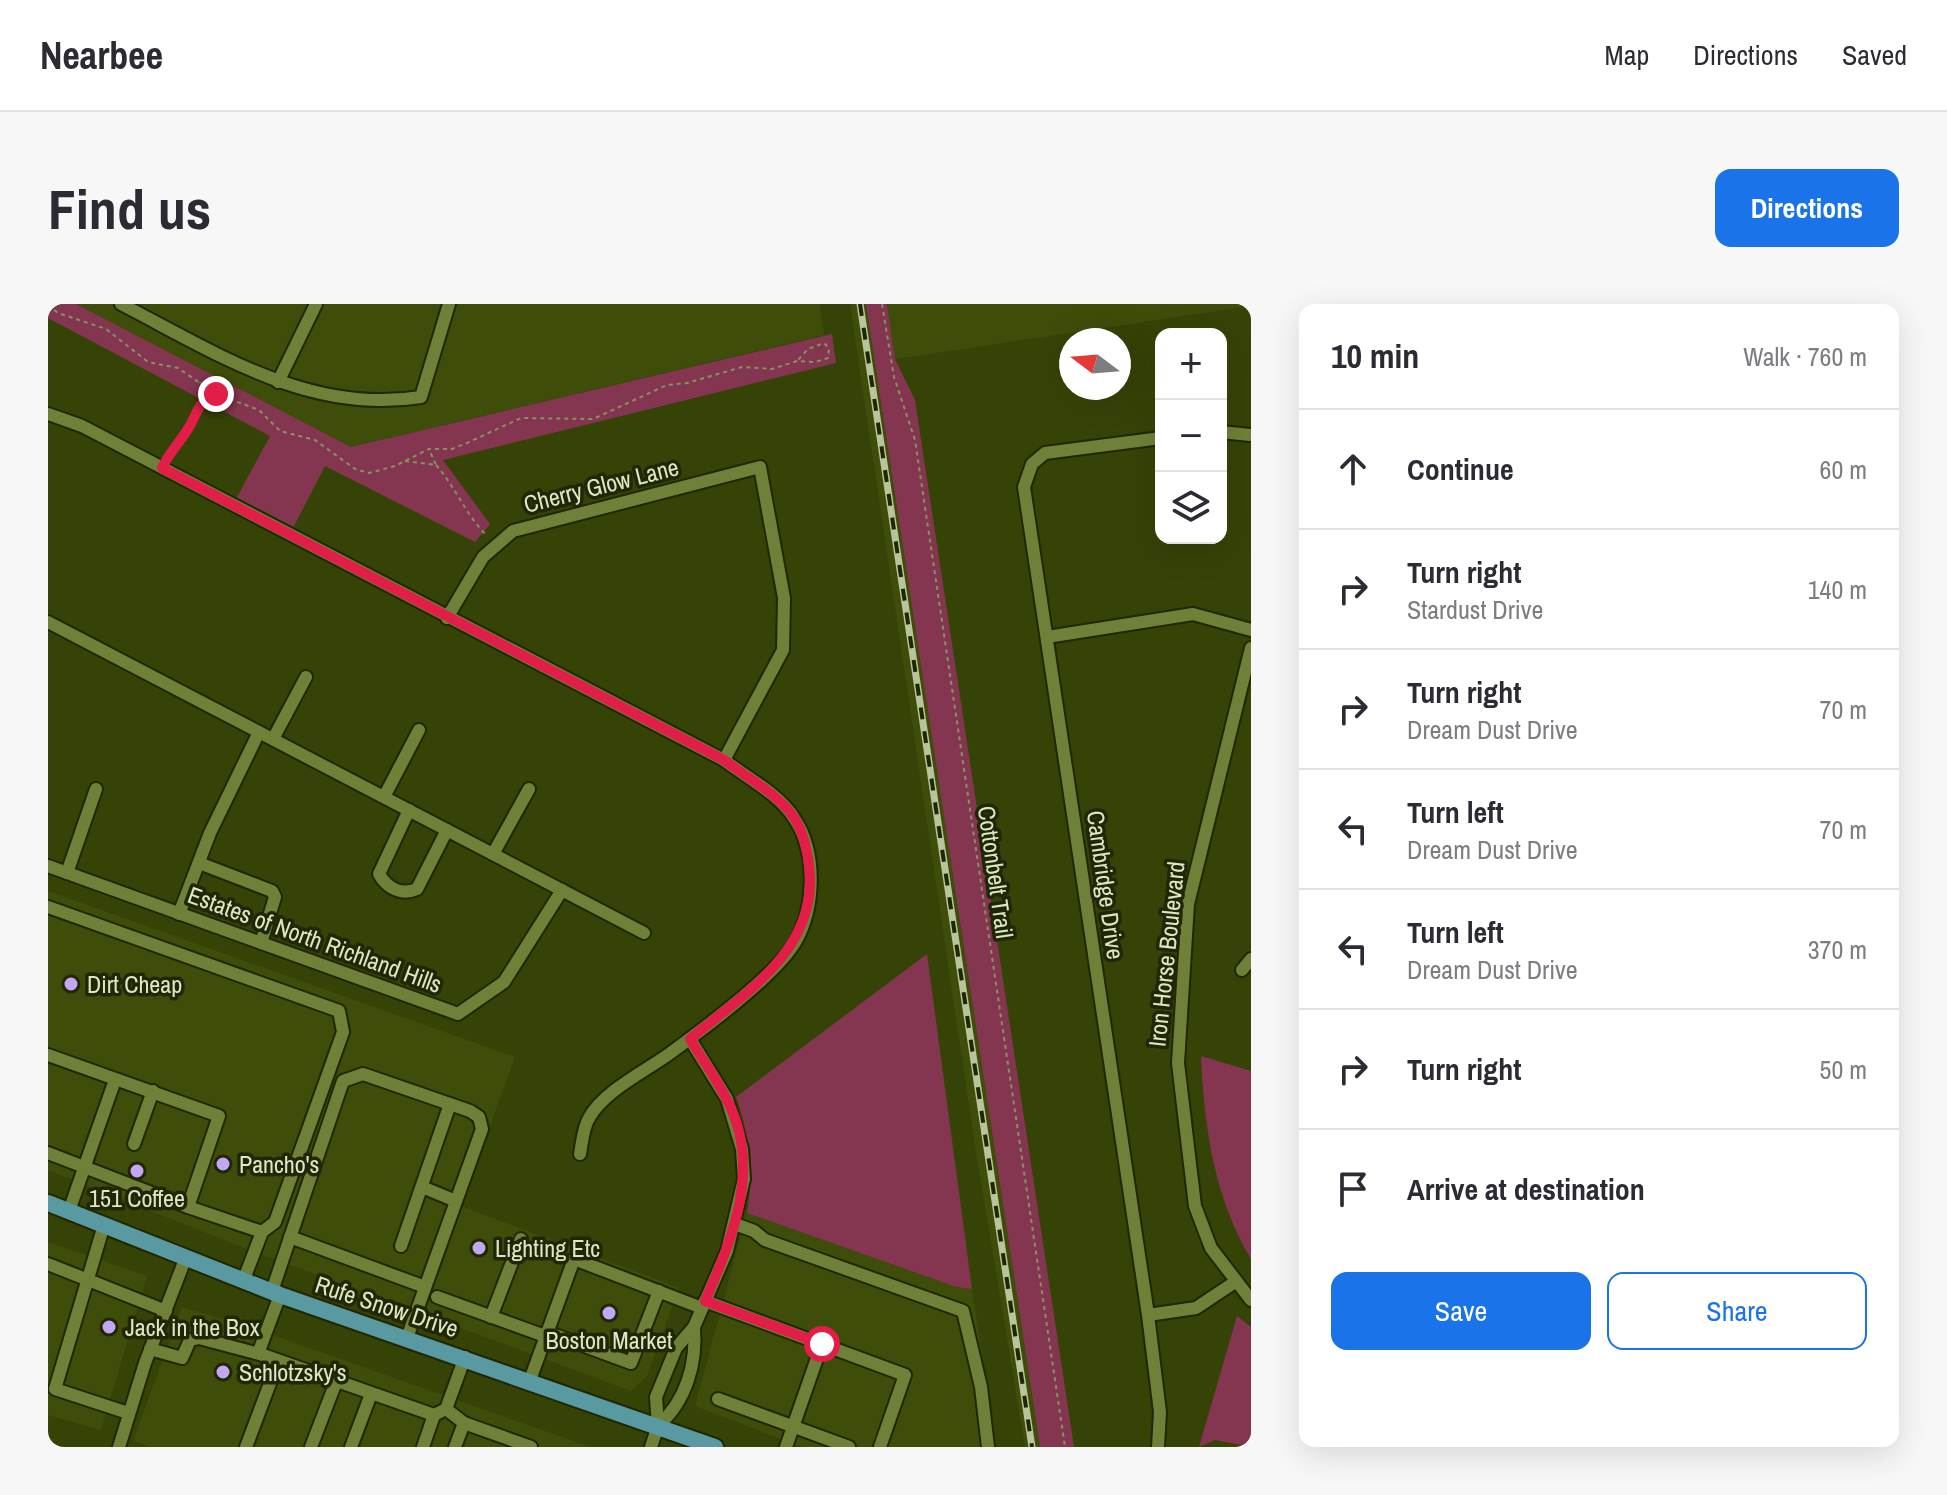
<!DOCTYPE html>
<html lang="en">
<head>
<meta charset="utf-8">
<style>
  :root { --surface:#fff; --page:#f7f7f7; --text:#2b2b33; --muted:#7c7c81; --line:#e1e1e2; --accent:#1a73e8 }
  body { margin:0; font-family:"Archivo Narrow",sans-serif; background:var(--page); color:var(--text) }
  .controls { position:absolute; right:24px; top:24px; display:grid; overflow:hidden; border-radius:16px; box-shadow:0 8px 32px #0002 }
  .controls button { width:72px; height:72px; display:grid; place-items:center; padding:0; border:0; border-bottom:2px solid var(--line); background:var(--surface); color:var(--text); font:40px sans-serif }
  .compass { position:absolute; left:1011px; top:24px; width:72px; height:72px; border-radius:50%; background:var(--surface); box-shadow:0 8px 32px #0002; rotate:286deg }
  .stop { position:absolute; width:24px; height:24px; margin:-18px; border:6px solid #e11d48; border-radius:50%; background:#fff }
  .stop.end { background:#e11d48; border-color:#fff; box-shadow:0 2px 8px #0008 }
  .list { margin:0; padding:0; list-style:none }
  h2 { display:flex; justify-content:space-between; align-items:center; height:104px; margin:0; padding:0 32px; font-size:34px }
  h2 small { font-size:26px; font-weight:400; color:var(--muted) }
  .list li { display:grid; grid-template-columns:52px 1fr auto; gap:24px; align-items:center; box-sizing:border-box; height:120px; padding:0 32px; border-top:2px solid var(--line) }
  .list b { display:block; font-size:30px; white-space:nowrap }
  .list p { margin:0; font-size:26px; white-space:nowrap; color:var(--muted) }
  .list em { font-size:26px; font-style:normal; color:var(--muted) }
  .actions { display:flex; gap:16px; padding:24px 32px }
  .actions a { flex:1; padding:18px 0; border:2px solid var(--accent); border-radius:16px; text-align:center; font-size:28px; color:var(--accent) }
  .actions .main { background:var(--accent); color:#fff }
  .icon { flex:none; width:44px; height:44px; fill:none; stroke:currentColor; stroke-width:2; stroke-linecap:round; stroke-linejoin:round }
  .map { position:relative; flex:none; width:1203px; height:1143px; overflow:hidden; border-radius:16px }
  header { display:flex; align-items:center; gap:48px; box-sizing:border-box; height:112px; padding:0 40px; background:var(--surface); border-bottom:2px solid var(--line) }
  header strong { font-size:38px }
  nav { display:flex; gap:44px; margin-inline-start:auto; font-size:28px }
  .intro { display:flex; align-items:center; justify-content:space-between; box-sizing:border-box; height:192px; padding:0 48px }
  h1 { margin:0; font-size:56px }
  .button { padding:20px 36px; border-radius:16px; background:var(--accent); color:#fff; font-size:28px; font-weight:700 }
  main { display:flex; gap:48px; padding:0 48px }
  aside { flex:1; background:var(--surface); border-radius:16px; box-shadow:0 8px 32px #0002 }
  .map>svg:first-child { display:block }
  .built { fill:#3f4d0a }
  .green { fill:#843651 }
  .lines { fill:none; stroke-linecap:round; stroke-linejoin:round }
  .minor-casing { stroke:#1f2801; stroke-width:16 }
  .major-casing { stroke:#1f2801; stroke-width:20 }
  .path { stroke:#869261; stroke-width:2; stroke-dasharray:4 4; stroke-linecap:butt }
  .minor { stroke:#6f8138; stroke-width:12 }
  .major { stroke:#5999a2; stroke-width:16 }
  .rail-casing { stroke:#b8c499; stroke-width:7 }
  .rail { stroke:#202708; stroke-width:4; stroke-dasharray:12; stroke-linecap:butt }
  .route { stroke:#e11d48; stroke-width:10 }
  .poi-dot { fill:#c3a7f2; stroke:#202708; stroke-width:3 }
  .labels { text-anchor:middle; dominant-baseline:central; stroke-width:7; stroke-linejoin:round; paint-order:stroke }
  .street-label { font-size:24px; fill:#dde8c3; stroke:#202708 }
  .poi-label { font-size:24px; fill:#dde8c3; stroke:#202708; text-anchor:start }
</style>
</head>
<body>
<header>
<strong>Nearbee</strong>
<nav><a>Map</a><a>Directions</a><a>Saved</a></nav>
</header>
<div class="intro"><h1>Find us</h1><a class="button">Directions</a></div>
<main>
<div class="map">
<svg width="1203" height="1143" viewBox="0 0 1203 1143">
  <rect width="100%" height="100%" fill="#364307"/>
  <g class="built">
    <path d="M28,0h744l4,31 -473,112z"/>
    <path d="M802,0h16l174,1143h-15l-48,-288z"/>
    <path d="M839,0h364v2l-356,53z"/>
    <path d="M0,587l467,166 -54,149 218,82 -32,88 -16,15 -389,-144 -194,-77z"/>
    <path d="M699,909l208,74 17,2 24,158h-194l-107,-41z"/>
    <path d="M0,938l99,34 -46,154 -53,-15z"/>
    <path d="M134,1003l76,23 332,117h-439l-18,-6z"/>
  </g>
  <g class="green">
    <path d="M0,0h28l275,143 481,-113 4,29 -393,97 47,64 -15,18 -150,-76 -32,62 -57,-29 34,-63 -222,-118z"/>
    <path d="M818,0h21l8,55 20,41 159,1047h-34z"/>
    <path d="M879,650l45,335 -16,-2 -209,-74c7,-41 3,-77 -11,-116z"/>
    <path d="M1153,752l50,15v188c-37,-61 -47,-133 -50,-203z"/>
    <path d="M1189,1012l14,11v120l-36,-7 -16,7z"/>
  </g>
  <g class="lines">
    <defs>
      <g id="minor">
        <path d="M73,0c95,49 189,111 300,93l28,-93"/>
        <path d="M230,78l38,-78"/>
        <path d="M0,110l34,12 642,334c22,17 55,34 70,58 23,34 21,88 2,123 -19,34 -94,89 -127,113 -25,18 -65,37 -80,64 -6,10 -7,25 -9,36"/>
        <path d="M1173,128l29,3"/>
        <path d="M399,314l36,-61 30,-26 247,-64 24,131 -1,52 -59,110"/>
        <path d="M0,318l596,311"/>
        <path d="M999,333l146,-23 58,16"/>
        <path d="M1203,344l-63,256 -10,159 17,143 16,42 40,52"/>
        <path d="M225,435l33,-62"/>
        <path d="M336,493l35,-67"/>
        <path d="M361,506l-30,64c8,14 22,22 38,15l30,-59"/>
        <path d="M445,550l36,-65"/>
        <path d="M151,559l73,28 3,6 -14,46"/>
        <path d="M0,562l410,148 46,-32 58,-92"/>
        <path d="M19,569l29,-84"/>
        <path d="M0,603l291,104 4,21 -68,190 -13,10 -18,47"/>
        <path d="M131,610l31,-81 49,-101"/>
        <path d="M1194,666l9,-11"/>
        <path d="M0,751l171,61 -31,91 -140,-54"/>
        <path d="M86,840l19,-53"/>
        <path d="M374,883l34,14"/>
        <path d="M140,903l74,25"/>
        <path d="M21,907l46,-131"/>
        <path d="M687,920l19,7 11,9 198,71 18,76 7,60"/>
        <path d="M56,921l-49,164 73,24"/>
        <path d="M242,933l135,50"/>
        <path d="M353,942l49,-142"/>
        <path d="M0,960l118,47"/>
        <path d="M224,987l71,-210 20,-7 107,37 9,6 3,12 -75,209"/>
        <path d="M232,991l-21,56 4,4 171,60 12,-6 19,-52"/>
        <path d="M389,993l108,39"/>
        <path d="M657,997l200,74 -25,72"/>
        <path d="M1100,1011l48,-7 39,-26"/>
        <path d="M443,1013l30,-78"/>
        <path d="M499,1028l84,31 28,-72"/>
        <path d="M102,1045l32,9 8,-18 9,-2 64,17"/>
        <path d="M482,1076l44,-121 128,49"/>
        <path d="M670,1095l131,48"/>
        <path d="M398,1105l18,14 -9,24"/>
        <path d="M416,1119l67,24"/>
        <path d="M610,1122c28,-25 39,-62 36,-99"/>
        <path d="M71,1143l26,-84 41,-106"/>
        <path d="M198,1143l32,-85"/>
        <path d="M263,1143l25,-65"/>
        <path d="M303,1143l20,-53"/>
        <path d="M375,1143l11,-32"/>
        <path d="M603,1143l7,-21 -2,-29 20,-49 18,-21 33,-76 17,-72 -2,-30 -15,-50 -37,-60"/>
        <path d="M738,1143l36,-103"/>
        <path d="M1110,1143l2,-35 -12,-97 -124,-828 8,-23 13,-11 116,-15"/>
      </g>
      <path id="major" d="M0,899l232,92 435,152"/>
    </defs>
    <use href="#minor" class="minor-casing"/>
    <use href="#major" class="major-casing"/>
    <g class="path">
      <path d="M834,0l12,73 21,63 150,1007"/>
      <path d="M0,1l10,8 48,16 42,33 30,6 38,26 43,16 21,21 35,9 40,29 14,4 26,-7 34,-17h23l15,-6 54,-25 72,1 74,-34 20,-2 55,-16 30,2 25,-8 18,1 13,-4 1,-10 -5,-5 -16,6 -11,12"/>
      <path d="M150,102l18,-12"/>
      <path d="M121,151c12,-26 34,-41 31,-73"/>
      <path d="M357,157l31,4 -7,-16"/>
      <path d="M388,161c20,23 29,48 50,70"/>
    </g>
    <use href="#minor" class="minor"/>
    <use href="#major" class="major"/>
    <defs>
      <path id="rail" d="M812,0l172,1143"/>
    </defs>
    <use href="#rail" class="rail-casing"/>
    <use href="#rail" class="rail"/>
  </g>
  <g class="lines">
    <path class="route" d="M168,90c-19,8 -18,19 -28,35 -9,14 -19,24 -26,39l562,292c22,17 56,35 71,59 10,17 14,40 15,59 2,76 -68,117 -120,161 12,20 26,39 36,59 37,68 7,139 -21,203l117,43"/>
  </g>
  <g class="poi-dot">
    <circle cx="23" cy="680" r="8"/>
    <circle cx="175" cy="860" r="8"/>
    <circle cx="89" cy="867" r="8"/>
    <circle cx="431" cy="944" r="8"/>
    <circle cx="561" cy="1009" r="8"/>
    <circle cx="61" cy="1023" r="8"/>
    <circle cx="175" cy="1068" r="8"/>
  </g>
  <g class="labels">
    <g class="street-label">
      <text transform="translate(553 181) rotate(-14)">Cherry Glow Lane</text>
      <text transform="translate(948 568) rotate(82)">Cottonbelt Trail</text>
      <text transform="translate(1058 581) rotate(82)">Cambridge Drive</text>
      <text transform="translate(267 635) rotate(20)">Estates of North Richland Hills</text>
      <text transform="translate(1118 650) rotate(-84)">Iron Horse Boulevard</text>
      <text transform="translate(339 1002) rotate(18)">Rufe Snow Drive</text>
    </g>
    <g class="poi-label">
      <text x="39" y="680">Dirt Cheap</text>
      <text x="191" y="860">Pancho's</text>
      <text x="89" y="894" text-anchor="middle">151 Coffee</text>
      <text x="447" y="944">Lighting Etc</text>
      <text x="77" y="1023">Jack in the Box</text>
      <text x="561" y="1036" text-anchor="middle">Boston Market</text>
      <text x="191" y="1068">Schlotzsky's</text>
    </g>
  </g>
</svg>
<div class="controls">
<button>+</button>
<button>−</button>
<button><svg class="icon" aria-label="layers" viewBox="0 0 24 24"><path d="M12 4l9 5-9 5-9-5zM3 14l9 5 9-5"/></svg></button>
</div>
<svg class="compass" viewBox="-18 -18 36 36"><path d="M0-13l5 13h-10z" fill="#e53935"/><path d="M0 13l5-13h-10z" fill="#7c7c81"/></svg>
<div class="stop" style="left:774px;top:1040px"></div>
<div class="stop end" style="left:168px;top:90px"></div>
</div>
<aside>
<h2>10 min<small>Walk · 760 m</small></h2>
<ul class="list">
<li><svg class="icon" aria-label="ahead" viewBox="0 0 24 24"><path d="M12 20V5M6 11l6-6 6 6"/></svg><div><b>Continue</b></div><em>60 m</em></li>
<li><svg class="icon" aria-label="right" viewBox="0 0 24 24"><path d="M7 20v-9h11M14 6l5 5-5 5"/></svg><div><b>Turn right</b><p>Stardust Drive</p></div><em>140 m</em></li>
<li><svg class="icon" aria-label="right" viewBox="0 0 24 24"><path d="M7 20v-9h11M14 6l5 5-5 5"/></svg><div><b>Turn right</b><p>Dream Dust Drive</p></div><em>70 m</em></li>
<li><svg class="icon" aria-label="left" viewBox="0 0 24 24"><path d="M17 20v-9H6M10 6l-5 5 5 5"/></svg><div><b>Turn left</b><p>Dream Dust Drive</p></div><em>70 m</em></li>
<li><svg class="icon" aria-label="left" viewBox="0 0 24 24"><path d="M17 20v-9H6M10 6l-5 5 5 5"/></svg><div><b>Turn left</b><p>Dream Dust Drive</p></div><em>370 m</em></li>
<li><svg class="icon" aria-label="right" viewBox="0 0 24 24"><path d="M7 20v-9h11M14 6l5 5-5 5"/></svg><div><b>Turn right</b></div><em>50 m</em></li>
<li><svg class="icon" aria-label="arrive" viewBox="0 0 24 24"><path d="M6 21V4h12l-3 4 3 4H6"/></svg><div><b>Arrive at destination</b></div></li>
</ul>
<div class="actions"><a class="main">Save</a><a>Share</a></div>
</aside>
</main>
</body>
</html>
